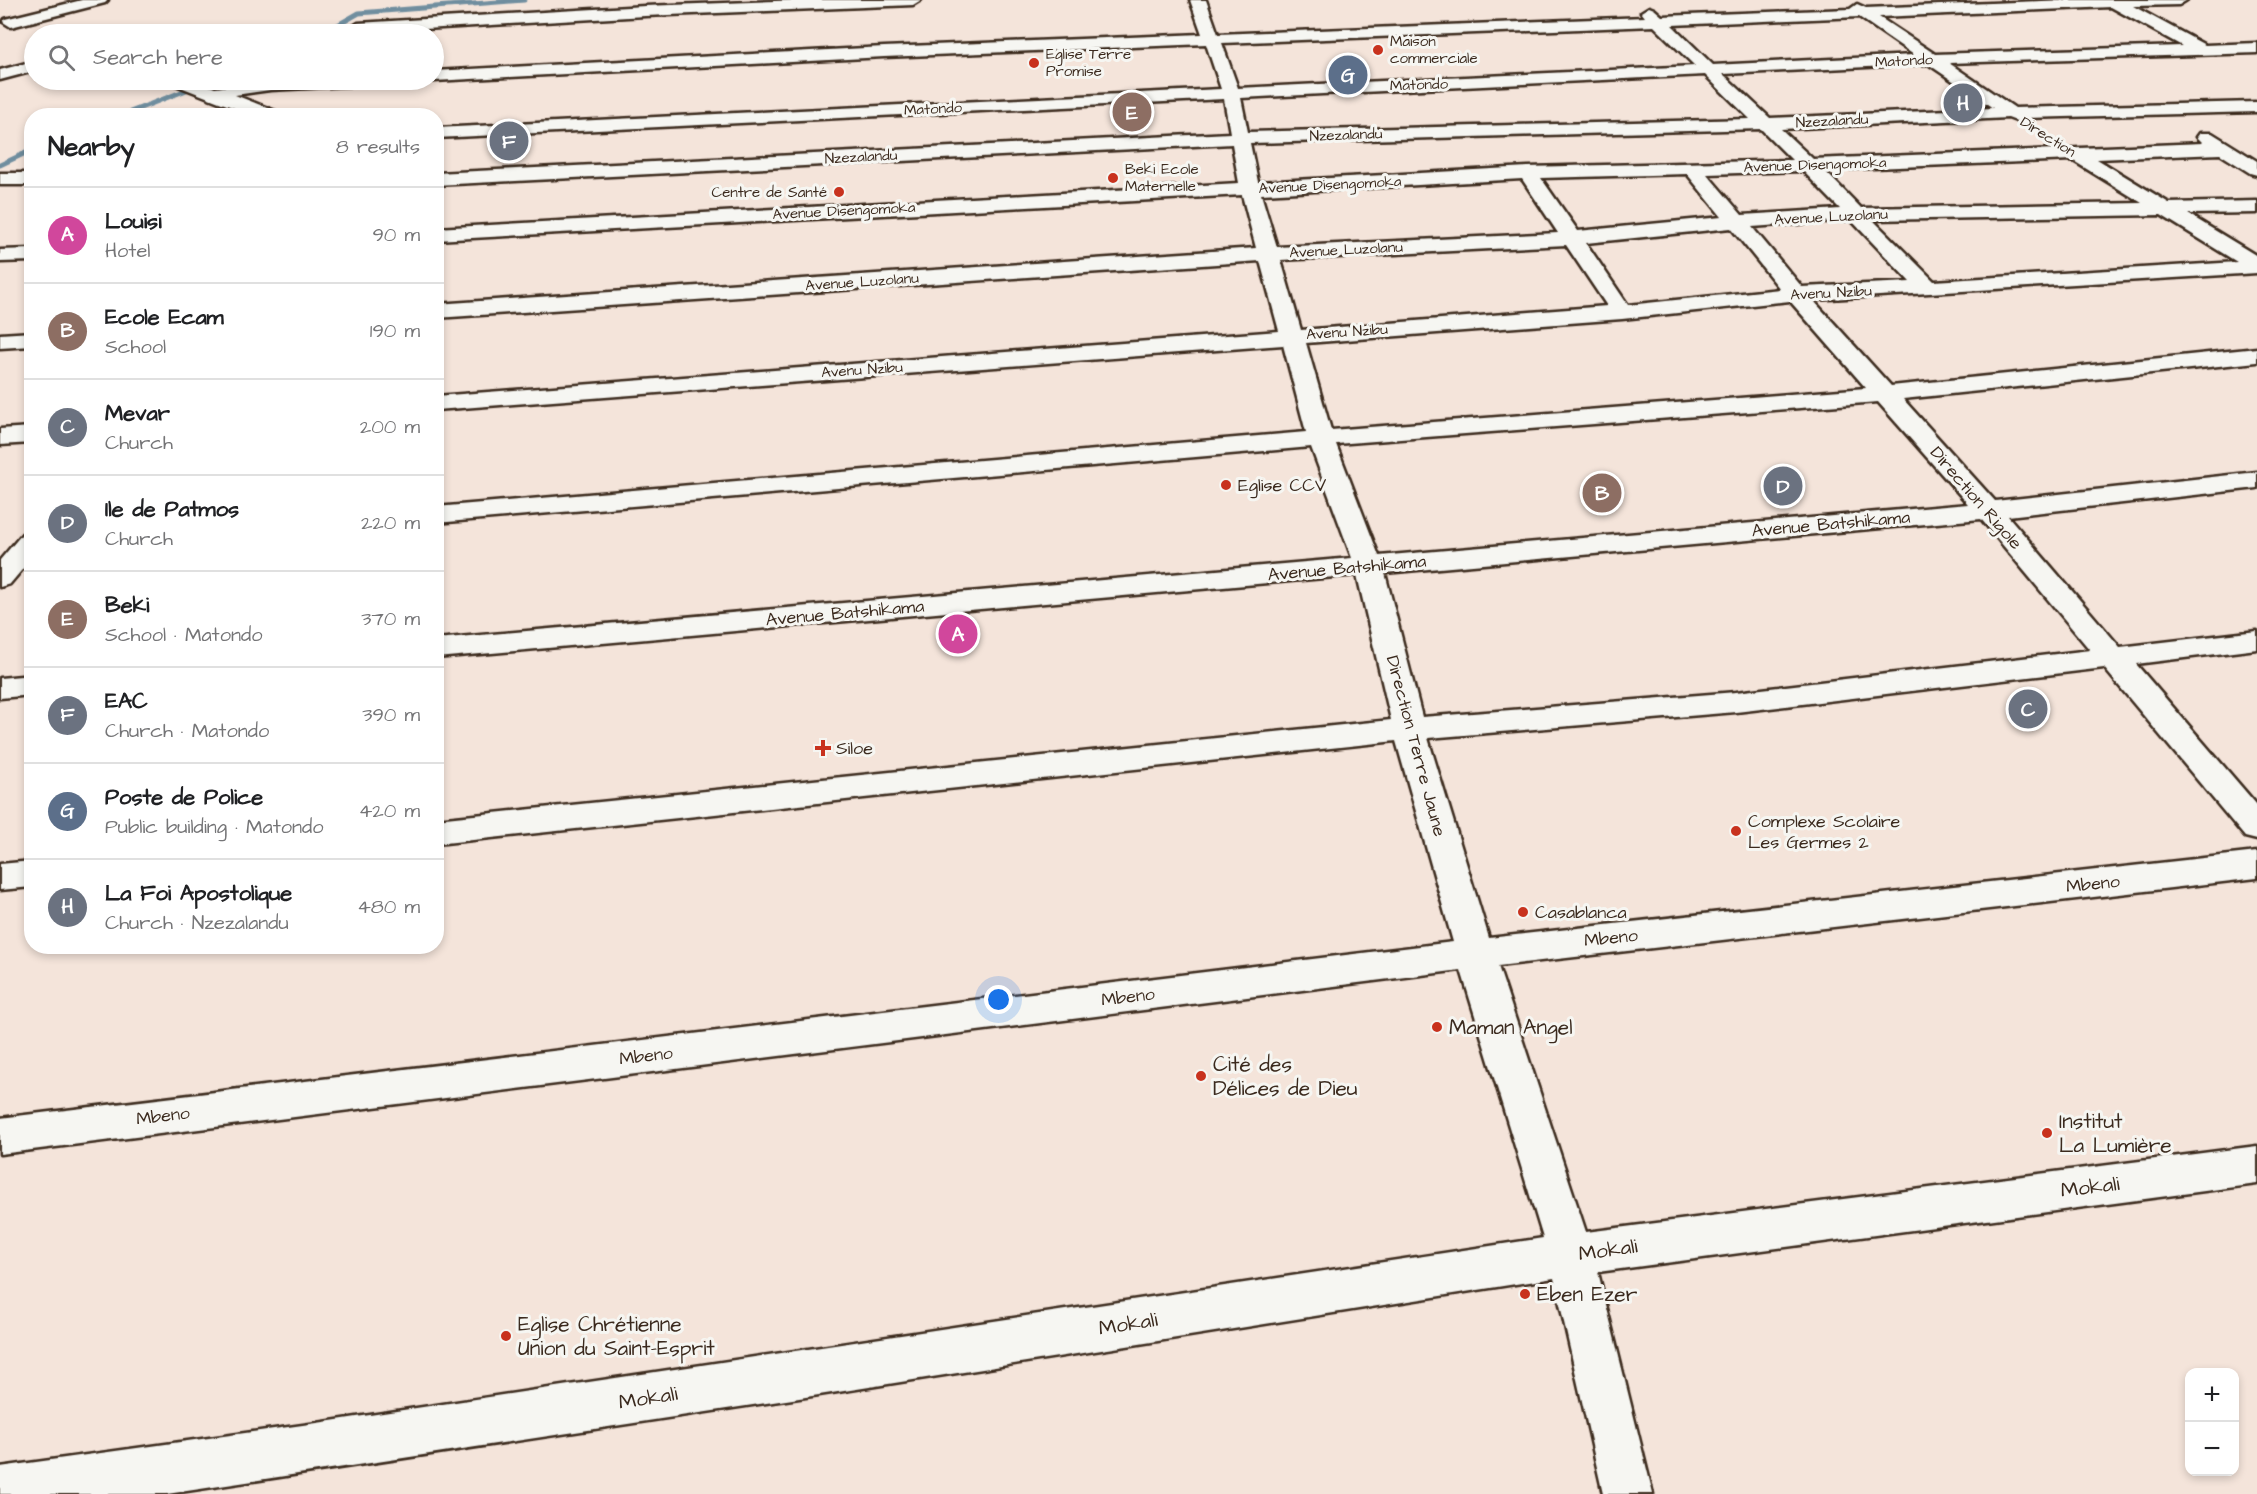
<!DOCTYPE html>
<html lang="en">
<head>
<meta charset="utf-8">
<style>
  :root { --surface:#fff; --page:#f2f2f2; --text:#202124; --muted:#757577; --line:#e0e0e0; --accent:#c8321e }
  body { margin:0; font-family:"Architects Daughter",sans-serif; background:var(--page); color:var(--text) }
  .controls { position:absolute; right:18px; bottom:18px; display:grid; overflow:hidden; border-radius:12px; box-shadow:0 3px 9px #0003 }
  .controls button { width:54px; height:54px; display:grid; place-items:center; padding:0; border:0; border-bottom:2px solid var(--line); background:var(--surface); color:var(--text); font:30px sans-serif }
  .you { position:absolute; left:999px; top:1000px; width:21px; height:21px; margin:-15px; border:4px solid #fff; border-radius:50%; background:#1a73e8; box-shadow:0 0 0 9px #1a73e833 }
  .badge { display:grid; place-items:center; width:39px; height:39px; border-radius:50%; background:var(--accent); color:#fff; font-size:20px; font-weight:700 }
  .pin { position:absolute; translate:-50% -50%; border:3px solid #fff; box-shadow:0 2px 6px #0006 }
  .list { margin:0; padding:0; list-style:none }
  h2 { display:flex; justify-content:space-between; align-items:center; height:78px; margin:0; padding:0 24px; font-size:26px }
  h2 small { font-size:20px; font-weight:400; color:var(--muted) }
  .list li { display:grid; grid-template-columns:39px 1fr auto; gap:18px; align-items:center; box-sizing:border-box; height:96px; padding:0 24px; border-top:2px solid var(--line) }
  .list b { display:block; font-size:22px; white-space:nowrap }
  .list p { margin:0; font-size:20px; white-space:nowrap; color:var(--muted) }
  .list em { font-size:20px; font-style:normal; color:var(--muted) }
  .icon { flex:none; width:33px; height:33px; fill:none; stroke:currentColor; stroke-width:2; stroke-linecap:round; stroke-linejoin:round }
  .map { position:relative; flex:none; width:2257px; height:1494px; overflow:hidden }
  .search { position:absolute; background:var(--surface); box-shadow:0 3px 9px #0003; left:24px; top:24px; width:420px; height:66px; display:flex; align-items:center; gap:15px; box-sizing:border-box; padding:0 21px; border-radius:33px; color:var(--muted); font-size:22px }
  .panel { position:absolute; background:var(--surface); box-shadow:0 3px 9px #0003; left:24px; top:108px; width:420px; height:846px; border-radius:24px }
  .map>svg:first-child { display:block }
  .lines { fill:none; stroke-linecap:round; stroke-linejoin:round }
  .stream { stroke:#708e9f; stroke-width:5 }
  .minor-casing { stroke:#3b2a1e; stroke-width:5 }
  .minor { fill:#f6f6f2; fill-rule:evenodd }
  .poi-dot { fill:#c8321e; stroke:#f6f6f2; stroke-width:2 }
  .labels { text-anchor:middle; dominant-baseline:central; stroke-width:6; stroke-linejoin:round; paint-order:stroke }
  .far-poi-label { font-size:15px; fill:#3b2a1e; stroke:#f6f6f2; text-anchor:start }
  .far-street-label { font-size:15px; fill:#3b2a1e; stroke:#f6f6f2 }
  .poi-label { font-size:18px; fill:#3b2a1e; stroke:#f6f6f2; text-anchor:start }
  .street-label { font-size:18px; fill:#3b2a1e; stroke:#f6f6f2 }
  .near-poi-label { font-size:21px; fill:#3b2a1e; stroke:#f6f6f2; text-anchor:start }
  .near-street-label { font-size:21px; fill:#3b2a1e; stroke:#f6f6f2 }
</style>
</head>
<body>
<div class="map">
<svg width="2257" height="1494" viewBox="0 0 2257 1494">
  <rect width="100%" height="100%" fill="#f4e4da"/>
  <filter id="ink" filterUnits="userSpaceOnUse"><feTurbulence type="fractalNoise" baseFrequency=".0167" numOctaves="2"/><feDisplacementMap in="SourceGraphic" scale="12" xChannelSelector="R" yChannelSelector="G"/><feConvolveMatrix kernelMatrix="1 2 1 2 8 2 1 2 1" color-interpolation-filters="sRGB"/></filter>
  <g filter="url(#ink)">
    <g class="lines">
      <g class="stream">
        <path d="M322,34l37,-21 165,-13"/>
        <path d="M120,116l92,-36"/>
        <path d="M0,165l32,-15"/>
      </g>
      <defs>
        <g id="minor">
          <path d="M82,0h26l-3,3 -94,24 -8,-5 2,-3z"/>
          <path d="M802,0h119l-8,5 -268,11 -287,17 -8,-5 8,-5 287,-17z"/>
          <path d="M1190,0h16l12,34 427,-17 -4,-5 8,-5 5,2 8,7 188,-7 7,-5 9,4 200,-8h121l-8,5 -46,1 72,39 52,-2v10l-308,10 66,45 242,-6v10l-233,6 -8,3 -8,-3 -227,11 32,30 390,-16 -6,-6 3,-4h12l45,28v14l-7,-2 -30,-19 -123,5 72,44 88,-2v12l-69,1 69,42v17l-444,27 78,86 366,-38v14l-354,37 92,102 262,-29v16l-249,28 112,131 137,-16v18l-121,15 121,141v35l-12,-3 -141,-169 -368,44 -308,26 61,200 768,-86v26l-759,88 88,266 671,-86v38l-659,88 55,222h-50l-49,-216 -735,117 -652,99h-167v-27l317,-44 1226,-185 -82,-268 -1461,184v-36l1453,-176 -57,-201 -960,103v-25l955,-99 -34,-145 -921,83v-19l916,-81 -41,-111 -875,76v-16l870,-75 -23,-87 -847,65v-14l843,-65 -19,-70 -824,57v-14l820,-56 -14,-53 -806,45v-12l803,-45 -7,-39 -796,41v-12l794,-40 -6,-34 -788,39v-10l785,-39 -15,-45 -322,13 -450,24 -6,-1h6v-9l450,-24 318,-13zM2111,7l71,39 -247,8 -56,-37zM1859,17l55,38 -201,10 -41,-40zM1654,26l41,40 -457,22 -16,-45zM1928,64l65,44 -223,10 -47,-44zM1705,75l45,44 -502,13 -7,-34zM1761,129l31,31 -264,7 -270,15 -8,-39zM2072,160l70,43 -281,5 -37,-38zM1803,171l37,38 -98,6 -35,-41zM1687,174l35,43 -144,14 -37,-53zM1522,179l36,54 -281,14 -16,-53zM2161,215l76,47 -303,19 -61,-61zM1851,220l59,62 -108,5 -50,-60zM1731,228l49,61 -152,16 -42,-62zM1566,245l41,61 -306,24 -20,-70zM1790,301l76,87 -535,42 -25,-87 316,-24zM1878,402l90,102 -589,52 -43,-112zM1981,519l109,131 -354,42 -314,25 -37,-144z"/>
          <path d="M34,61v10l-34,9v-10z"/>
          <path d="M171,80h22l22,8 62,-8h97l-2,4 -6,1 -96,5 -35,5 43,17 3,4h-26l-82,-32z"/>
          <rect x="0" y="173" width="32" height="12"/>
          <path d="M32,249v12l-32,1v-12z"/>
          <path d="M32,332v14l-32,2v-14z"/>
          <path d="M32,427v16l-32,2v-16z"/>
          <path d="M32,532v26l-22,26 -10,3v-27l22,-26z"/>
          <path d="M32,675v20l-32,3v-20z"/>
          <path d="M32,861v26l-32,3v-26z"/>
        </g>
      </defs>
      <use href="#minor" class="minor-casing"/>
      <use href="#minor" class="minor"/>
    </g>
  </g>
  <g class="poi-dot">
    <circle cx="1378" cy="50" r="6"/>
    <circle cx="1034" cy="63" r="6"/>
    <circle cx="1113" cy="178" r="6"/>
    <circle cx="839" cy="192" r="6"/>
    <circle cx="1226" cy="485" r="6"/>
    <path d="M820 739h6v6h6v6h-6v6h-6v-6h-6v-6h6z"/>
    <circle cx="1736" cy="831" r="6"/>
    <circle cx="1523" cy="912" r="6"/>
    <circle cx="1437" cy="1027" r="6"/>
    <circle cx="1201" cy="1076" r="6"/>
    <circle cx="2047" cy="1133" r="6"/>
    <circle cx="1525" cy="1294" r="6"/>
    <circle cx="506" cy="1336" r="6"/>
  </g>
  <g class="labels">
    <g class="far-poi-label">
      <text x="1390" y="41">Maison<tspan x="1390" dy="17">commerciale</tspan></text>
      <text x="1046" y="54">Eglise Terre<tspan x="1046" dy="17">Promise</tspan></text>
      <text x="1125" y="169">Beki Ecole<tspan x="1125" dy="17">Maternelle</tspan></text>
      <text x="827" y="192" text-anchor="end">Centre de Santé</text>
    </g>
    <g class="far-street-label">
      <text transform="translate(1904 61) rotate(-3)">Matondo</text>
      <text transform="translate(1419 85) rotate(-2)">Matondo</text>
      <text transform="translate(933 109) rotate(-3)">Matondo</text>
      <text transform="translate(1832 121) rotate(-3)">Nzezalandu</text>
      <text transform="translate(1346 135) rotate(-2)">Nzezalandu</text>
      <text transform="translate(2048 137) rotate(32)">Direction</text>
      <text transform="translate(861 157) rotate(-3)">Nzezalandu</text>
      <text transform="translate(1815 165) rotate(-2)">Avenue Disengomoka</text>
      <text transform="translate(1330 185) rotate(-3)">Avenue Disengomoka</text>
      <text transform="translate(844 211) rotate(-3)">Avenue Disengomoka</text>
      <text transform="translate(1831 217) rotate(-3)">Avenue Luzolanu</text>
      <text transform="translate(1346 250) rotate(-3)">Avenue Luzolanu</text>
      <text transform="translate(862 282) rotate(-4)">Avenue Luzolanu</text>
      <text transform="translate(1831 293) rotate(-3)">Avenu Nzibu</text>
      <text transform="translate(1347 332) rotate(-4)">Avenu Nzibu</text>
      <text transform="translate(862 370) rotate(-4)">Avenu Nzibu</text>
    </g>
    <g class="poi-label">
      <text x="1238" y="485">Eglise CCV</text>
      <text x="836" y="748">Siloe</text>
      <text x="1748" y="821">Complexe Scolaire<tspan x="1748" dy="21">Les Germes 2</tspan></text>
      <text x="1535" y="912">Casablanca</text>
    </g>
    <g class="street-label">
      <text transform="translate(1976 498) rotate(49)">Direction Rigole</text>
      <text transform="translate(1831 524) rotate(-5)">Avenue Batshikama</text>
      <text transform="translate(1347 568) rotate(-5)">Avenue Batshikama</text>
      <text transform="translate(845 613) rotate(-5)">Avenue Batshikama</text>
      <text transform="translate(1416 746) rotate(75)">Direction Terre Jaune</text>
      <text transform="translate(2093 884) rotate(-6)">Mbeno</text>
      <text transform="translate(1611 938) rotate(-6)">Mbeno</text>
      <text transform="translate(1128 997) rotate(-7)">Mbeno</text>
      <text transform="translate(646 1056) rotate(-7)">Mbeno</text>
      <text transform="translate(163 1116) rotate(-7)">Mbeno</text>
    </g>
    <g class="near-poi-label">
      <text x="1449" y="1027">Maman Angel</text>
      <text x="1213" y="1064">Cité des<tspan x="1213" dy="24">Délices de Dieu</tspan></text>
      <text x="2059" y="1121">Institut<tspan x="2059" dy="24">La Lumière</tspan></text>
      <text x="1537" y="1294">Eben Ezer</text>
      <text x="518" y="1324">Eglise Chrétienne<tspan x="518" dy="24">Union du Saint-Esprit</tspan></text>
    </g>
    <g class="near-street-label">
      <text transform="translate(2090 1187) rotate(-7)">Mokali</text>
      <text transform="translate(1608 1250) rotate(-8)">Mokali</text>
      <text transform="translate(1128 1324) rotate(-9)">Mokali</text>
      <text transform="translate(648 1398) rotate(-9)">Mokali</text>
    </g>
  </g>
</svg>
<div class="controls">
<button>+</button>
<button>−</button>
</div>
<div class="you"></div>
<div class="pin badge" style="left:958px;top:634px;background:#d1479c">A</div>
<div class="pin badge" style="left:1602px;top:493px;background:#8d6e63">B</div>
<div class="pin badge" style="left:2028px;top:709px;background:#6b7280">C</div>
<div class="pin badge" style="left:1783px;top:486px;background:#6b7280">D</div>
<div class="pin badge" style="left:1132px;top:112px;background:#8d6e63">E</div>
<div class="pin badge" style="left:509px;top:141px;background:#6b7280">F</div>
<div class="pin badge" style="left:1348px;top:75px;background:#5c6f8a">G</div>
<div class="pin badge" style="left:1963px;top:103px;background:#6b7280">H</div>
<div class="search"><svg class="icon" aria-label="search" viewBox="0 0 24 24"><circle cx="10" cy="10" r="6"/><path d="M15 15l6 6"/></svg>Search here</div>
<section class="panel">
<h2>Nearby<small>8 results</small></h2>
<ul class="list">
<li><span class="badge" style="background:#d1479c">A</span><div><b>Louisi</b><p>Hotel</p></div><em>90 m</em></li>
<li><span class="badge" style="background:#8d6e63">B</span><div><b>Ecole Ecam</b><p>School</p></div><em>190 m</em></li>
<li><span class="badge" style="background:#6b7280">C</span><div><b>Mevar</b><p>Church</p></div><em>200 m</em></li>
<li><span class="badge" style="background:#6b7280">D</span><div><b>Ile de Patmos</b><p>Church</p></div><em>220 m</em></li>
<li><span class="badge" style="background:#8d6e63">E</span><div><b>Beki</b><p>School · Matondo</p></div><em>370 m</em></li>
<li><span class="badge" style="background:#6b7280">F</span><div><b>EAC</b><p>Church · Matondo</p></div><em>390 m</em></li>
<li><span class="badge" style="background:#5c6f8a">G</span><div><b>Poste de Police</b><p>Public building · Matondo</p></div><em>420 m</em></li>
<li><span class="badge" style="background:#6b7280">H</span><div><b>La Foi Apostolique</b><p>Church · Nzezalandu</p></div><em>480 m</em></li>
</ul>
</section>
</div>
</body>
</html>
